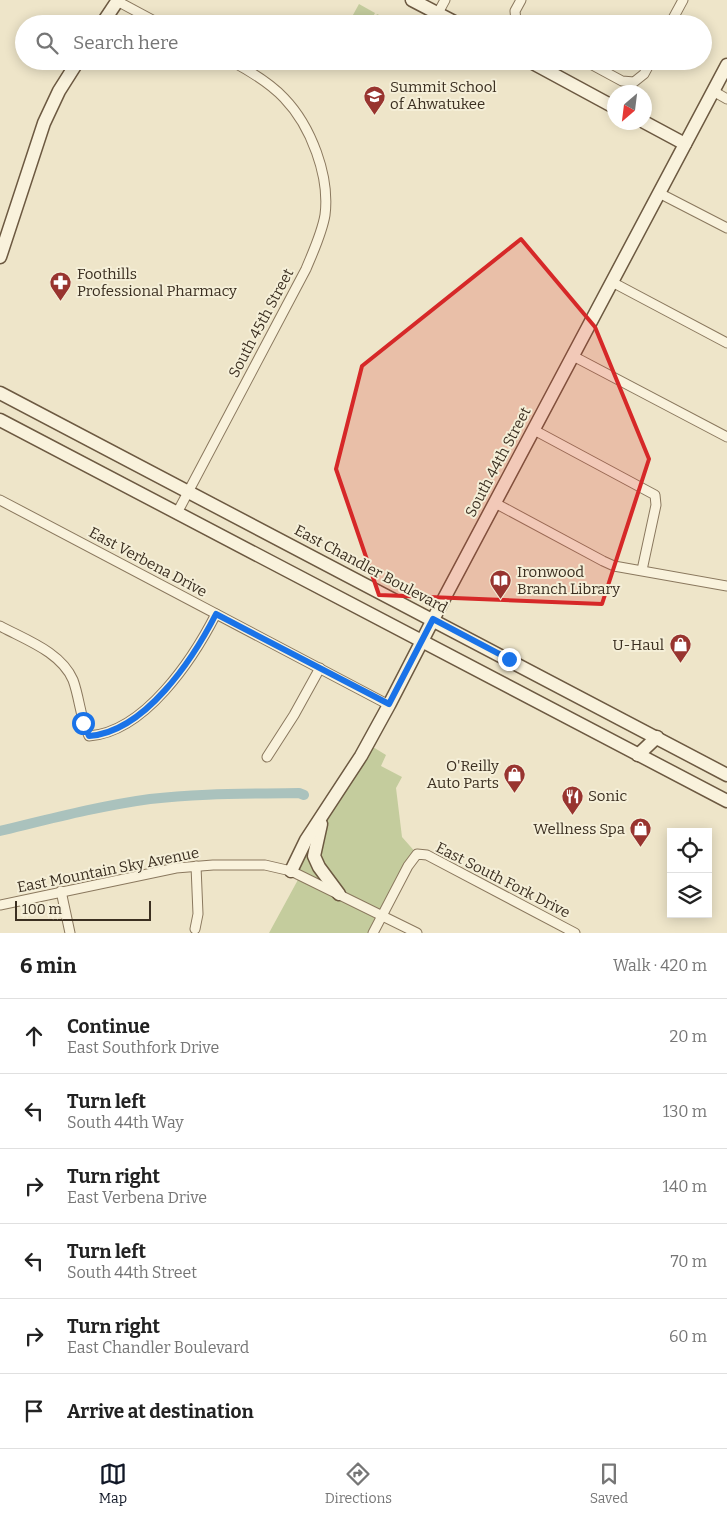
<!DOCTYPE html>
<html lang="en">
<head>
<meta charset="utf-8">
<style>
  :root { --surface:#fff; --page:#f6f6f6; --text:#222; --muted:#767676; --line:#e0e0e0; --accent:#111827 }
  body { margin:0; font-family:Bitter,serif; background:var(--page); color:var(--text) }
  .controls { position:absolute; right:15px; bottom:15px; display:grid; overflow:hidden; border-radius:0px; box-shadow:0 2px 12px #0003 }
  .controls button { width:45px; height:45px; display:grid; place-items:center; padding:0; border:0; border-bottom:1px solid var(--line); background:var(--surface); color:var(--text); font:25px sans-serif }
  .compass { position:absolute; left:607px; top:85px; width:45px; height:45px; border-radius:50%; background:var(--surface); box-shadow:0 2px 12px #0003; rotate:208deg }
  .scale { position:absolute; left:15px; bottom:12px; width:136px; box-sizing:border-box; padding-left:5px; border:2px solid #3b2f21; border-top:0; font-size:14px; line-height:18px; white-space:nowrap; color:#3b2f21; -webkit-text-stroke:4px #f5efd8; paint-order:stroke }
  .stop { position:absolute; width:15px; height:15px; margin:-11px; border:4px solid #1a73e8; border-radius:50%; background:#fff }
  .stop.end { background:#1a73e8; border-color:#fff; box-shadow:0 1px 5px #0008 }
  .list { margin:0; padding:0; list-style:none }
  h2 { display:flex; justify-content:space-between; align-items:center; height:65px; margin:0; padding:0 20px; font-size:21px }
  h2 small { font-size:16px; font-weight:400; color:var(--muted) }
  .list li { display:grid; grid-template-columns:32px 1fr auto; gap:15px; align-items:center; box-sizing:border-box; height:75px; padding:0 20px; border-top:1px solid var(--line) }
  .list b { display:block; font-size:19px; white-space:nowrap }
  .list p { margin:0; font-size:16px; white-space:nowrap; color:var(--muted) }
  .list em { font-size:16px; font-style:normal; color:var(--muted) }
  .icon { flex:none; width:28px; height:28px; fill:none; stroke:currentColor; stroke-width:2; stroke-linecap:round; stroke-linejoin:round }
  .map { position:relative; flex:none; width:727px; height:933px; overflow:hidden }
  .search { position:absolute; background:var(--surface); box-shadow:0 2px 12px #0003; left:15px; right:15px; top:15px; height:55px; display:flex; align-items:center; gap:12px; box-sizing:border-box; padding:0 18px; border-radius:28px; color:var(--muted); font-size:19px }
  .sheet { height:515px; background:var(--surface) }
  nav { display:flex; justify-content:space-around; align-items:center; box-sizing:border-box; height:70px; border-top:1px solid var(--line); background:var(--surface); font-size:14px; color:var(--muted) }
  nav a { display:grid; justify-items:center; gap:2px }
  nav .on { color:var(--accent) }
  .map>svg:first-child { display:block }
  .green { fill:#c4cc9d }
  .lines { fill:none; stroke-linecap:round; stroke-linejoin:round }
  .canal { stroke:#aac2bd; stroke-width:10 }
  .street-casing { stroke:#8a785e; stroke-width:11 }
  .secondary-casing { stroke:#6c5941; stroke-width:15 }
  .street { stroke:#f9f2dc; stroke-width:9 }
  .secondary { stroke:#f9f2dc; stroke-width:12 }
  .route { stroke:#1a73e8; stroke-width:6 }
  .marked { fill:#d62828; fill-opacity:0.2; stroke:#d62828; stroke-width:4; stroke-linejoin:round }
  .labels { text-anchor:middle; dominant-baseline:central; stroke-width:4; stroke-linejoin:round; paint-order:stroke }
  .poi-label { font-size:15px; fill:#3b2f21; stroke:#f5efd8; text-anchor:start }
  .street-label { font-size:15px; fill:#3b2f21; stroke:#f5efd8 }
</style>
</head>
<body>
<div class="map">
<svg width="727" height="933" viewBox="0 0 727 933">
  <rect width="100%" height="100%" fill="#eee5c9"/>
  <g class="green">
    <path d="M359,4l16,9 -6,11h-21z"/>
    <path d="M377,14l17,8 -1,2h-21z"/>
    <path d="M368,744l18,11 -5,11 21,11 -6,11 6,49 15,17 -44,79h-104l31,-57 -9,-5z"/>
  </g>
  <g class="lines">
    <path class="canal" d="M0,831c50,-12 99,-25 150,-32 49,-6 99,-5 149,-6l5,2"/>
    <defs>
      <g id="street">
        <path d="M117,1l43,23"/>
        <path d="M438,13l7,-13"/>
        <path d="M518,24l-2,-3 -1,-10 6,-11"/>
        <path d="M670,24l13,-24"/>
        <path d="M585,61l37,20 12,1 10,-8 7,-13"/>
        <path d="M713,91l14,8"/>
        <path d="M659,193l68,35"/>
        <path d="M612,282l115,61"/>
        <path d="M573,356l154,81"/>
        <path d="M534,430l121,65 1,10 -14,65"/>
        <path d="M0,500l389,205"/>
        <path d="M495,503l108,58 11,5 113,20"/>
        <path d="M177,513l129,-244c7,-17 16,-36 19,-54 5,-39 -14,-89 -41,-117 -15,-16 -34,-27 -53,-37"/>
        <path d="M0,626c26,14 61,26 73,54 7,19 7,38 16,56 56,-4 104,-77 127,-122"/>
        <path d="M267,757l27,-42 26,-47"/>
        <path d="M61,891l9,42"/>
        <path d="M0,905l176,-37 37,-3h52l26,6 126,62"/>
        <path d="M195,929l3,-15 -2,-48"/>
        <path d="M373,933l35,-67 9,-12 10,1 148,78"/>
      </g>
      <g id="secondary">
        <path d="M412,0l46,24"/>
        <path d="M102,24l16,-24"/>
        <path d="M529,61l85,46"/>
        <path d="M644,122l41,22"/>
        <path d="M0,257l44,-134 15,-32 19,-30"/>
        <path d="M0,393l727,382"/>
        <path d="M0,420l727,381"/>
        <path d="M638,755l19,-18"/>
        <path d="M321,824l-7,32 5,11 20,27"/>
        <path d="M291,871l15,-31 55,-84 28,-51 50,-97 288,-543"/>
      </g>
    </defs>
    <use href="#street" class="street-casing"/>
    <use href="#secondary" class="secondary-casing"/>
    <use href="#street" class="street"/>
    <use href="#secondary" class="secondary"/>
  </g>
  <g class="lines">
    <path class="route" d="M83,723l6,13c56,-4 104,-77 127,-122l173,90 44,-85 76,40"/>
  </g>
  <path class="marked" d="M521,239l74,88 54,132 -47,145 -223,-9 -43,-126 26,-103z"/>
  <defs>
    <symbol id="school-pin" viewBox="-11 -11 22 30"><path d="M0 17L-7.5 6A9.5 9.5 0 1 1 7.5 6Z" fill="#98342f" stroke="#f5efd8"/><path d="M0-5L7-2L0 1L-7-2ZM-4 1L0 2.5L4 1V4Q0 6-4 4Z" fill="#fff"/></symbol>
    <symbol id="pharmacy-pin" viewBox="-11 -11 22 30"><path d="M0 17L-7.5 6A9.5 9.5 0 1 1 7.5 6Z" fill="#98342f" stroke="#f5efd8"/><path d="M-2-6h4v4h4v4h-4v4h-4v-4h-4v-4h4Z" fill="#fff"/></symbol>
    <symbol id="library-pin" viewBox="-11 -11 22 30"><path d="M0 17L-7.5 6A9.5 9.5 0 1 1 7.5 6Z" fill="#98342f" stroke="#f5efd8"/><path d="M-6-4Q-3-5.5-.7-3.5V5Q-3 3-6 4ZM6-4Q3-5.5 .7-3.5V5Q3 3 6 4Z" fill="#fff"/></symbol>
    <symbol id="shop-pin" viewBox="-11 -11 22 30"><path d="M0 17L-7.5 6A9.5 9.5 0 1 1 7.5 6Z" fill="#98342f" stroke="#f5efd8"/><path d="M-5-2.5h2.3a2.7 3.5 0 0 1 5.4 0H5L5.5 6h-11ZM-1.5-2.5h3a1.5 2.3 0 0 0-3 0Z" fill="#fff"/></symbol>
    <symbol id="restaurant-pin" viewBox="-11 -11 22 30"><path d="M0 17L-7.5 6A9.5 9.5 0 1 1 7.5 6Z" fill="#98342f" stroke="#f5efd8"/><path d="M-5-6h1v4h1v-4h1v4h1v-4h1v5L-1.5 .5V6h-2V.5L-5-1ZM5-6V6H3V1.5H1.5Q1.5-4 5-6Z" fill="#fff"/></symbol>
  </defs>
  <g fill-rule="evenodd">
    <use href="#school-pin" x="362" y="84" width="25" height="34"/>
    <use href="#pharmacy-pin" x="48" y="270" width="25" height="34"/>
    <use href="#library-pin" x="488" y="568" width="25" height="34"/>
    <use href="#shop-pin" x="668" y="632" width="25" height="34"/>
    <use href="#shop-pin" x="502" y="762" width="25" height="34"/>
    <use href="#restaurant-pin" x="560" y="784" width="25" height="34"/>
    <use href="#shop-pin" x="628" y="816" width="25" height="34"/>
  </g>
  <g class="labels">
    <g class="poi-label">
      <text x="390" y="87">Summit School<tspan x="390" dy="17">of Ahwatukee</tspan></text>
      <text x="77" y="274">Foothills<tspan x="77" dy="17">Professional Pharmacy</tspan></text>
      <text x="517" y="572">Ironwood<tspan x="517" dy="17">Branch Library</tspan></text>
      <text x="664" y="645" text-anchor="end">U-Haul</text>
      <text x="499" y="766" text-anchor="end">O'Reilly<tspan x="499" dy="17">Auto Parts</tspan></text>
      <text x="588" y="796">Sonic</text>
      <text x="625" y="829" text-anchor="end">Wellness Spa</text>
    </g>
    <g class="street-label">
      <text transform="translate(261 323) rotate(-62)">South 45th Street</text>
      <text transform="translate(498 462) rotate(-62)">South 44th Street</text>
      <text transform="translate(148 562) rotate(28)">East Verbena Drive</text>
      <text transform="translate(371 569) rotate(28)">East Chandler Boulevard</text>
      <text transform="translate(108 870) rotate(-11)">East Mountain Sky Avenue</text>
      <text transform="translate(503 880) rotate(27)">East South Fork Drive</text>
    </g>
  </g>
</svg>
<div class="controls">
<button><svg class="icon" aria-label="locate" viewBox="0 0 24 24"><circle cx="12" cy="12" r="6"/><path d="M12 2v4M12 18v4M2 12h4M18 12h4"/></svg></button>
<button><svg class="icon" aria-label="layers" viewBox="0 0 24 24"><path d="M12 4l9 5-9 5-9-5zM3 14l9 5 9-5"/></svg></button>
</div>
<svg class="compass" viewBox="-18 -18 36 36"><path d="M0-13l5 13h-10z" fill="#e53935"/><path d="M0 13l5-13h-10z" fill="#767676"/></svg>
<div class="scale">100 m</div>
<div class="stop" style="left:83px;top:723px"></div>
<div class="stop end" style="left:509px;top:659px"></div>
<div class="search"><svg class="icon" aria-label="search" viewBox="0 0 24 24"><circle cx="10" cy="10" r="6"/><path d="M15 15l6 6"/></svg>Search here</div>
</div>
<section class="sheet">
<h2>6 min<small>Walk · 420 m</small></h2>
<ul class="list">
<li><svg class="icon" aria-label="ahead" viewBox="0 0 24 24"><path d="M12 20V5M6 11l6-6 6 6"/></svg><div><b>Continue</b><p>East Southfork Drive</p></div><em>20 m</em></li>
<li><svg class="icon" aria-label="left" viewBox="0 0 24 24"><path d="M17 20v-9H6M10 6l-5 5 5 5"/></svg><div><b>Turn left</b><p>South 44th Way</p></div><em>130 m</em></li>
<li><svg class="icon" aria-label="right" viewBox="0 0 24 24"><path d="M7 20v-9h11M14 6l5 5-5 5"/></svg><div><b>Turn right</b><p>East Verbena Drive</p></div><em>140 m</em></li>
<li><svg class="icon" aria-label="left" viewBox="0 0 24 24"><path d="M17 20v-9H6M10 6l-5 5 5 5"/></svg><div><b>Turn left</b><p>South 44th Street</p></div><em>70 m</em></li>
<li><svg class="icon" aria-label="right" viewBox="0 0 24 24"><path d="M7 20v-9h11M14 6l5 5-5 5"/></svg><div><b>Turn right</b><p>East Chandler Boulevard</p></div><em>60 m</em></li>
<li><svg class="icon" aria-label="arrive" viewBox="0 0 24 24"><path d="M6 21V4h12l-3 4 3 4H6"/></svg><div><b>Arrive at destination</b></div></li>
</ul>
</section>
<nav>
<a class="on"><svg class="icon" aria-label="map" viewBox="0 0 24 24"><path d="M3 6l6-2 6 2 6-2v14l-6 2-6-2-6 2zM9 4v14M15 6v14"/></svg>Map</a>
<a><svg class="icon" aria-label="directions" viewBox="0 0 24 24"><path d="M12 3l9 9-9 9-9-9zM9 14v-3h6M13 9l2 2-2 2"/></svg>Directions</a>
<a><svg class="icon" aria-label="saved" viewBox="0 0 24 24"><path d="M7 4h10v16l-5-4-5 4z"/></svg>Saved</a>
</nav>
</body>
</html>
